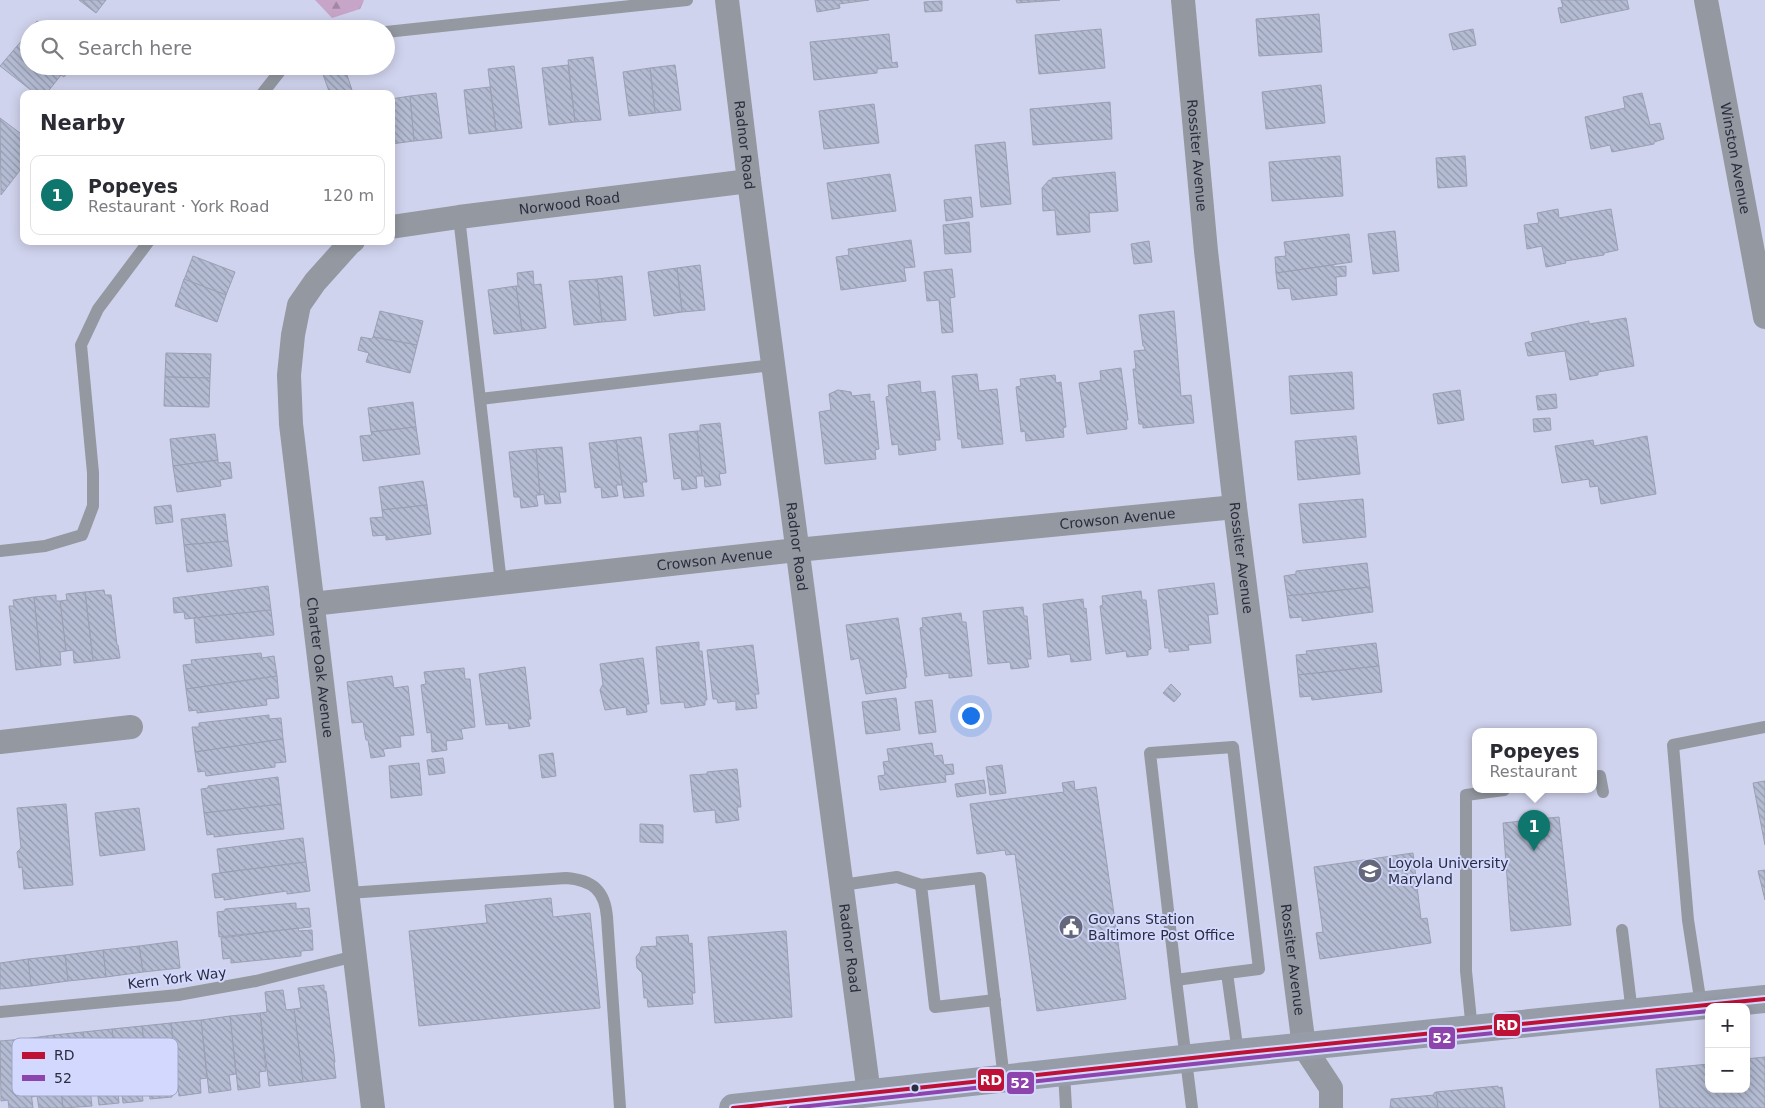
<!DOCTYPE html>
<html lang="en">
<head>
<meta charset="utf-8">
<style>
  :root { --surface:#fff; --page:#f7f7f7; --text:#2b2b33; --muted:#7c7c81; --line:#e1e1e2; --accent:#0f766e }
  body { margin:0; font-family:"DejaVu Sans",sans-serif; background:var(--page); color:var(--text) }
  .controls { position:absolute; right:15px; bottom:15px; display:grid; overflow:hidden; border-radius:10px; box-shadow:0 2px 12px #0003 }
  .controls button { width:45px; height:45px; display:grid; place-items:center; padding:0; border:0; border-bottom:1px solid var(--line); background:var(--surface); color:var(--text); font:25px sans-serif }
  .you { position:absolute; left:970px; top:715px; width:18px; height:18px; margin:-12px; border:4px solid #fff; border-radius:50%; background:#1a73e8; box-shadow:0 0 0 8px #1a73e833 }
  .badge { display:grid; place-items:center; width:32px; height:32px; border-radius:50%; background:var(--accent); color:#fff; font-size:16px; font-weight:700 }
  .pin { position:absolute; translate:-50% -41px; filter:drop-shadow(0 1px 2px #0008) }
  .pin::after { content:''; position:absolute; top:26px; width:18px; height:15px; background:inherit; clip-path:polygon(0 0,100% 0,50% 100%) }
  .popup { position:absolute; left:1472px; top:728px; width:125px; height:65px; box-sizing:border-box; display:grid; place-content:center; border-radius:10px; background:var(--surface); filter:drop-shadow(0 1px 4px #0005); font-size:16px; white-space:nowrap; color:var(--muted) }
  .popup b { font-size:19px; color:var(--text) }
  .popup::after { content:''; position:absolute; left:50%; top:100%; margin-left:-10px; border:10px solid transparent; border-top-color:var(--surface) }
  .list { margin:0; padding:0; list-style:none }
  h2 { display:flex; justify-content:space-between; align-items:center; height:65px; margin:0; padding:0 20px; font-size:21px }
  h2 small { font-size:16px; font-weight:400; color:var(--muted) }
  .list li { display:grid; grid-template-columns:32px 1fr auto; gap:15px; align-items:center; box-sizing:border-box; height:80px; margin:0 10px 10px; padding:0 10px; border:1px solid var(--line); border-radius:10px }
  .list b { display:block; font-size:19px; white-space:nowrap }
  .list p { margin:0; font-size:16px; white-space:nowrap; color:var(--muted) }
  .list em { font-size:16px; font-style:normal; color:var(--muted) }
  .icon { flex:none; width:28px; height:28px; fill:none; stroke:currentColor; stroke-width:2; stroke-linecap:round; stroke-linejoin:round }
  .map { position:relative; flex:none; width:1765px; height:1108px; overflow:hidden }
  .search { position:absolute; background:var(--surface); box-shadow:0 2px 12px #0003; left:20px; top:20px; width:375px; height:55px; display:flex; align-items:center; gap:12px; box-sizing:border-box; padding:0 18px; border-radius:28px; color:var(--muted); font-size:19px }
  .panel { position:absolute; background:var(--surface); box-shadow:0 2px 12px #0003; left:20px; top:90px; width:375px; height:155px; border-radius:10px }
  .map>svg:first-child { display:block }
  .forest { fill:url(#forest-firs) }
  .building { fill:url(#building-back-hatch); stroke:#9a9fb2 }
  .lines { fill:none; stroke-linecap:round; stroke-linejoin:round }
  .lane { stroke:#9498a0; stroke-width:12 }
  .street { stroke:#9498a0; stroke-width:24 }
  .primary { stroke:#969ca8; stroke-width:28 }
  .bus-1-casing { stroke:#d3d8fe; stroke-width:8 }
  .bus-2-casing { stroke:#d3d8fe; stroke-width:8 }
  .bus-1 { stroke:#be1136; stroke-width:4 }
  .bus-2 { stroke:#8e44ad; stroke-width:4 }
  .bus-dot { fill:#2b2d3e; stroke:#d3d8fe; stroke-width:2 }
  .labels { text-anchor:middle; dominant-baseline:central; stroke-width:4; stroke-linejoin:round; paint-order:stroke }
  .street-label { font-size:14px; fill:#2b2d3e; stroke:#d3d8fe }
  .poi-label { font-size:14px; fill:#2b2d3e; stroke:#d3d8fe; text-anchor:start }
  .key { fill:#d3d8fe; stroke:#a1a5c4; stroke-width:1 }
  .key-label { font-size:14px; fill:#2b2d3e }
  .line-badge { stroke:#d3d8fe; stroke-width:2 }
  .badge-label { font-size:14px; text-anchor:middle; font-weight:bold; fill:#fff }
</style>
</head>
<body>
<div class="map">
<svg width="1765" height="1108" viewBox="0 0 1765 1108">
  <defs>
    <pattern id="forest-firs" width="22" height="20" patternUnits="userSpaceOnUse" patternTransform="scale(1.25)"><rect width="22" height="20" fill="#c7a5c8"/><path d="M5 1l3.5 6h-7zM16 11l3.5 6h-7z" fill="#a287a4"/></pattern>
    <pattern id="building-back-hatch" width="6" height="6" patternUnits="userSpaceOnUse" patternTransform="scale(1.25)"><rect width="6" height="6" fill="#b4bcd3"/><path d="M-1 5l2 2M0 0l6 6M5-1l2 2" fill="none" stroke="#9399ad"/></pattern>
  </defs>
  <rect width="100%" height="100%" fill="#d0d3ed"/>
  <path class="forest" d="M315,0h49l-4,9 -28,9z"/>
  <g class="building">
    <path d="M79,0h27l-10,13z"/>
    <path d="M815,0h54l-30,4 1,4 -23,4z"/>
    <path d="M1016,0h44l-43,3z"/>
    <path d="M1561,0h66l2,9 -68,14 -3,-15 5,-1z"/>
    <path d="M942,1v10l-17,1 -1,-10z"/>
    <path d="M1319,14l3,38 -63,4 -3,-37z"/>
    <path d="M37,21l11,8h-17z"/>
    <path d="M1101,29l4,39 -66,6 -4,-39z"/>
    <path d="M1473,29l3,16 -23,5 -4,-16z"/>
    <path d="M29,32v34h43l-8,11 -3,-2 -15,19h-10l-36,-28z"/>
    <path d="M889,34l3,29 5,-1 1,5 -21,2v4l-63,7 -4,-38z"/>
    <path d="M593,57l8,63 -26,2 -7,-62z"/>
    <path d="M568,65l7,57 -26,3 -7,-57z"/>
    <path d="M675,65l6,45 -26,3 -5,-45z"/>
    <path d="M320,66h24l9,27 -23,1z"/>
    <path d="M514,66l8,62 -26,3 -8,-62z"/>
    <path d="M650,68l5,45 -26,3 -6,-44z"/>
    <path d="M1321,85l4,38 -59,6 -4,-37z"/>
    <path d="M490,87l6,44 -27,3 -5,-44z"/>
    <path d="M436,93l6,45 -28,3 -4,-45z"/>
    <path d="M1642,93l8,32 10,-2 4,16 -10,3v2l-42,8 -2,-7 -19,4 -6,-32 40,-9 -2,-11z"/>
    <path d="M410,96l4,45 -23,3v-45z"/>
    <path d="M1110,102l2,37 -79,6 -3,-36z"/>
    <path d="M874,104l5,39 -55,6 -5,-38z"/>
    <path d="M0,118l24,18v35l-3,-2 -20,26z"/>
    <path d="M1005,142l6,62 -30,3 -6,-62z"/>
    <path d="M1340,156l3,40 -71,5 -3,-39z"/>
    <path d="M1465,156l2,30 -29,2 -2,-30z"/>
    <path d="M1115,172l3,39 -29,2 1,19 -33,3 -2,-25 -12,1 -1,-23 7,-8h3v-2z"/>
    <path d="M890,174l6,37 -64,8 -5,-36z"/>
    <path d="M971,197l2,20 -27,4 -2,-21z"/>
    <path d="M1558,209l1,9 52,-9 7,41 -14,3v2l-39,6 1,2 -20,4 -4,-21 -15,3 -3,-24 15,-2 -2,-10z"/>
    <path d="M969,222l2,30 -26,2 -2,-29z"/>
    <path d="M1395,231l4,40 -26,3 -5,-40z"/>
    <path d="M1349,234l3,28 -76,11 -1,-16 11,-1 -2,-14z"/>
    <path d="M911,240l4,27 -11,1 2,13 -65,9 -5,-33 13,-2 -1,-6z"/>
    <path d="M1149,241l3,21 -18,2 -3,-20z"/>
    <path d="M193,256l42,16 -9,23 -42,-15z"/>
    <path d="M700,265l5,45 -23,2 -5,-44z"/>
    <path d="M1333,265l1,2 12,-1v10l-10,1 1,18 -45,5 -2,-12 -12,1 -2,-16z"/>
    <path d="M677,268l5,44 -28,4 -6,-44z"/>
    <path d="M952,269l3,28 -5,1 3,34 -11,1 -3,-33 -12,1 -3,-29z"/>
    <path d="M533,271l1,14 7,-1 5,44 -24,3 -6,-45h2l-1,-13z"/>
    <path d="M622,276l4,44 -24,2 -5,-43z"/>
    <path d="M184,279l42,16 -9,27 -42,-16z"/>
    <path d="M597,279l5,43 -28,3 -5,-44z"/>
    <path d="M516,286l6,45 -28,3 -6,-44z"/>
    <path d="M380,311l43,10 -6,24 -44,-8z"/>
    <path d="M1174,311l7,85 10,-1 3,28 -51,5v-4h-4l-6,-55h3l-2,-18 11,-1 -1,-4h-1l-4,-31z"/>
    <path d="M1626,318l8,48 -36,6v3l-28,5 -5,-29 -37,5 -3,-13 8,-2 -2,-8 58,-12v3z"/>
    <path d="M361,337l11,2 1,-2 44,8 -7,28 -44,-11 3,-9 -11,-3z"/>
    <path d="M166,353l45,1 -1,24 -45,-1z"/>
    <path d="M1121,368l7,52h-2l1,9 -40,5 -8,-51 22,-3 -1,-9z"/>
    <path d="M1352,372l2,37 -63,5 -2,-38z"/>
    <path d="M977,374l2,17 18,-2 6,55 -41,4 -1,-9h-3l-6,-63z"/>
    <path d="M1055,375l1,8 5,-1 5,45 -3,1 1,9 -38,4 -1,-10 -4,1 -5,-45 5,-1 -1,-7z"/>
    <path d="M165,377l45,1 -1,29 -45,-1z"/>
    <path d="M920,381l1,12 14,-2 5,49h-5l1,10 -37,5 -1,-11 -6,1 -6,-48 3,-1 -1,-11z"/>
    <path d="M838,390l13,2 1,4 18,-2v8l4,-1 5,48 -4,1 1,9 -51,5 -6,-52 12,-2 -2,-16z"/>
    <path d="M1460,390l4,30 -26,4 -5,-30z"/>
    <path d="M1556,394l1,14 -19,2 -2,-14z"/>
    <path d="M413,402l3,25 -45,5 -3,-24z"/>
    <path d="M1550,418l1,12 -17,2 -1,-13z"/>
    <path d="M720,423l6,50 -7,1 2,11 -16,2 -1,-11h-2l-5,-45h3v-6z"/>
    <path d="M416,427l4,27 -57,7 -3,-25 12,-1 -1,-3z"/>
    <path d="M697,431l5,45h-6l1,12 -15,2 -1,-12 -7,1 -5,-45z"/>
    <path d="M215,434l3,26 -45,6 -3,-27z"/>
    <path d="M1356,436l4,38 -62,6 -3,-39z"/>
    <path d="M1647,436l9,58 -55,10 -3,-18 -8,1 -1,-8 -27,4 -7,-37 38,-6 1,6z"/>
    <path d="M641,437l6,45h-5l2,14 -20,2 -8,-58z"/>
    <path d="M616,440l6,45h-6l2,11 -16,2 -1,-11 -6,1 -6,-45z"/>
    <path d="M562,447l4,45h-7l2,11 -16,1 -1,-10 -4,1 -4,-46z"/>
    <path d="M536,449l4,46h-4l2,11 -17,2 -1,-11h-6l-5,-45z"/>
    <path d="M218,460v3l12,-1 2,16 -12,2 1,6 -44,6 -4,-26z"/>
    <path d="M423,481l4,24 -45,5 -3,-23z"/>
    <path d="M1363,499l3,38 -63,6 -4,-39z"/>
    <path d="M171,505l2,17 -17,2 -2,-17z"/>
    <path d="M427,505l4,29 -45,6v-5l-13,1 -3,-18 13,-1 -1,-7z"/>
    <path d="M225,514l3,27 -44,4 -3,-26z"/>
    <path d="M228,541l4,25 -45,6 -3,-27z"/>
    <path d="M1367,563l3,24 -83,9 -3,-20 12,-2v-3z"/>
    <path d="M1214,583l4,31 -10,1 3,28 -23,2 1,5 -20,2v-4h-4l-7,-58z"/>
    <path d="M268,586l3,24 -86,9 -1,-7 -10,1 -1,-15z"/>
    <path d="M1370,587l3,25 -71,9v-4l-12,1 -3,-22z"/>
    <path d="M104,590l1,5h6l6,50h1l2,13 -27,3 -8,-69z"/>
    <path d="M1141,591l1,9h4l4,36 1,13 -3,1v5l-21,2 -1,-6 -20,3 -6,-48 3,-1 -1,-9z"/>
    <path d="M85,592l8,69 -19,2 -1,-13 -7,1 -6,-50 7,-1 -1,-6z"/>
    <path d="M56,595v6h4l6,50 -6,1 1,13 -20,2 -7,-70z"/>
    <path d="M34,597l7,70 -25,3 -7,-64h5l-1,-6z"/>
    <path d="M1083,599l1,10 2,-1 5,52 -20,2 -1,-8 -22,3 -5,-53z"/>
    <path d="M1023,607l1,9h3l4,43h-4l2,8 -18,2 -1,-7 -22,2 -5,-53z"/>
    <path d="M271,610l3,25 -78,8 -2,-25z"/>
    <path d="M961,613l1,9h4l6,54 -23,2v-5l-24,3 -5,-48 3,-1 -1,-9z"/>
    <path d="M898,618l9,59 -2,1 1,10 -40,6 -7,-36 -8,2 -5,-35z"/>
    <path d="M699,642v9h3l5,49h-2v5l-20,3 -1,-6 -23,2 -5,-57z"/>
    <path d="M1376,643l3,23 -81,9 -2,-20 11,-1 -1,-3z"/>
    <path d="M753,645l6,49h-4l2,14 -21,2v-9l-18,2 -1,-4h-4l-6,-49z"/>
    <path d="M261,653l1,5 12,-2 3,20 -91,13 -3,-24 9,-1 -1,-4z"/>
    <path d="M643,658l6,46h-3l1,8 -20,3 -1,-8 -21,3 -5,-20 3,-6 -3,-20z"/>
    <path d="M1379,666l3,26 -70,8 -1,-4 -11,1 -2,-22z"/>
    <path d="M525,667l6,52h-3l2,7 -21,3 -1,-6 -22,2 -7,-51z"/>
    <path d="M464,668l1,11h5l5,48 -14,2 2,10 -17,2 1,9 -15,2 -1,-20 -4,1 -6,-48 5,-1 -2,-12z"/>
    <path d="M277,676l2,22 -13,1 1,6 -70,8v-3l-8,1 -3,-22z"/>
    <path d="M392,676l2,12 14,-2 6,49 -14,1 1,11 -18,2 2,7 -14,2 -3,-18h-2l-3,-18 -11,1 -5,-41z"/>
    <path d="M1171,684l10,10 -7,8 -11,-9z"/>
    <path d="M896,698l4,32 -34,4 -4,-32z"/>
    <path d="M932,700l4,32 -17,2 -4,-32z"/>
    <path d="M269,715v4l12,-1 2,21 -88,13 -3,-25h7v-4z"/>
    <path d="M283,739l3,23 -11,1v4l-69,9 -1,-5 -7,1 -3,-20z"/>
    <path d="M932,743l2,13 8,-1 2,10 9,-1 1,10 -9,1 1,7 -66,8 -2,-14 7,-1 -2,-13 6,-1 -2,-12z"/>
    <path d="M553,753l3,23 -14,2 -3,-23z"/>
    <path d="M443,758l2,15 -16,2 -2,-15z"/>
    <path d="M419,763l3,32 -31,3 -2,-32z"/>
    <path d="M1002,765l4,28 -16,2 -4,-28z"/>
    <path d="M737,769l4,38h-4l2,13 -23,3 -1,-13 -21,2 -4,-37 17,-1v-2z"/>
    <path d="M278,777l3,27 -77,9 -3,-24 7,-1v-2z"/>
    <path d="M984,780l2,13 -29,4 -2,-13z"/>
    <path d="M1074,781l1,9 21,-3 30,212 -89,12 -22,-157 -9,1 -1,-5 -28,4 -7,-50 94,-12 -2,-9z"/>
    <path d="M1765,781v64l-12,-62z"/>
    <path d="M66,804l7,81 -49,4 -2,-22 -3,1 -2,-16 4,-4 -4,-40z"/>
    <path d="M281,804l3,25 -70,8v-3l-7,1 -3,-22z"/>
    <path d="M139,808l6,42 -45,6 -5,-43z"/>
    <path d="M1559,817l12,108 -60,6 -8,-108z"/>
    <path d="M640,824l23,1v18l-23,-1z"/>
    <path d="M303,838l3,24 -86,11 -3,-24z"/>
    <path d="M1413,853l8,66 6,-1 4,25 -111,16 -4,-26 7,-1 -9,-65z"/>
    <path d="M306,862l4,29 -23,3v-3l-63,9v-3l-9,1 -3,-24z"/>
    <path d="M1765,870v30l-7,-29z"/>
    <path d="M551,898l2,19 37,-4 10,95 -181,18 -10,-95 78,-8 -2,-18z"/>
    <path d="M296,903v6l13,-1 2,19 -92,10 -2,-25 8,-1v-2z"/>
    <path d="M298,928l1,3 13,-1 1,20 -12,1v5l-70,7v-5l-8,1 -2,-21z"/>
    <path d="M786,931l6,86 -77,6 -7,-86z"/>
    <path d="M688,935l1,9 3,-1 3,50h-3l1,11 -45,3 -1,-9h-3l-2,-25 -5,-5 -1,-11 4,-5 1,-5 16,-1 -1,-9z"/>
    <path d="M177,941l3,27 -37,4 -4,-26z"/>
    <path d="M139,946l4,26 -37,5 -3,-27z"/>
    <path d="M103,950l3,27 -38,4 -3,-26z"/>
    <path d="M65,955l3,26 -37,5 -3,-27z"/>
    <path d="M28,959l3,27 -31,3v-26z"/>
    <path d="M324,985v6h2l9,71 -1,1 2,15 -33,4 -9,-73 7,-1 -3,-20z"/>
    <path d="M283,990l3,20 8,-1 9,73 -34,4 -9,-73 7,-1 -2,-20z"/>
    <path d="M260,1013l6,58 -7,1 1,15 -22,3 -8,-74z"/>
    <path d="M230,1016l6,58 -7,1 2,15 -22,3 -8,-73z"/>
    <path d="M201,1020l6,58 -7,1 1,14 -22,3 -8,-73z"/>
    <path d="M171,1023l6,59h-6l1,15 -22,2 -8,-73z"/>
    <path d="M142,1026l6,58 -7,1 2,16 -20,2 -2,-16h-2l-7,-58z"/>
    <path d="M112,1029l7,74 -20,2 -2,-16 -7,1 -7,-58z"/>
    <path d="M83,1032l9,74 -29,2 -9,-73z"/>
    <path d="M54,1035l9,73h-24l-2,-12 -5,1 -8,-58z"/>
    <path d="M24,1039l9,69h-24l-1,-8 -7,1 -1,-60z"/>
    <path d="M1765,1057v51h-105l-4,-39 53,-5v25h37v-30z"/>
    <path d="M1498,1086v2l4,-1 3,21h-67l-2,-16z"/>
    <path d="M1436,1092l2,16h-48l1,-9 43,-4v-2z"/>
  </g>
  <g class="lines">
    <g class="lane">
      <path d="M386,32l301,-32"/>
      <path d="M262,94l22,-28"/>
      <path d="M459,217l42,366"/>
      <path d="M480,399l293,-34"/>
      <path d="M0,551l45,-5 37,-11 11,-29v-33l-12,-128 17,-36 51,-68"/>
      <path d="M1593,777l7,-1 3,16"/>
      <path d="M842,885l55,-8 24,8"/>
      <path d="M348,893l218,-15c27,2 39,13 41,39l13,191"/>
      <path d="M1622,930l10,83"/>
      <path d="M1227,973l-51,7 -26,-227 83,-6 26,222 -32,4 11,80"/>
      <path d="M1176,980l16,128"/>
      <path d="M995,1000l-60,7 -14,-122 59,-7 24,201"/>
      <path d="M1701,1005l-13,-85 -15,-175 92,-18"/>
      <path d="M0,1012l178,-17 78,-14 99,-25"/>
      <path d="M1472,1030l-6,-59v-176l38,-5"/>
      <path d="M1064,1073l2,35"/>
    </g>
    <g class="street">
      <path id="s1" d="M727,0l22,181 120,913"/>
      <path id="s2" d="M1183,0l23,251 29,256 69,540 27,41v20"/>
      <path id="s3" d="M1706,0l59,317"/>
      <path id="s4" d="M391,227l68,-10 290,-36"/>
      <path id="s5" d="M353,241l-3,2 -35,39 -16,23 -6,30 -4,40 2,49 82,684"/>
      <path id="s6" d="M312,604l485,-54 438,-43"/>
      <path d="M0,742l131,-15"/>
    </g>
    <path class="primary" d="M733,1108l505,-55 527,-54"/>
    <defs>
      <path id="bus-1" d="M733,1108l505,-55 527,-54"/>
      <path id="bus-2" d="M791,1108l448,-49 470,-48"/>
    </defs>
    <use href="#bus-1" class="bus-1-casing"/>
    <use href="#bus-2" class="bus-2-casing"/>
    <use href="#bus-1" class="bus-1"/>
    <use href="#bus-2" class="bus-2"/>
  </g>
  <defs>
    <symbol id="university-disc" viewBox="-11 -11 22 22"><circle r="9.5" fill="#65677b" stroke="#d3d8fe"/><path d="M0-5L7-2L0 1L-7-2ZM-4 1L0 2.5L4 1V4Q0 6-4 4Z" fill="#fff"/></symbol>
    <symbol id="civic-disc" viewBox="-11 -11 22 22"><circle r="9.5" fill="#65677b" stroke="#d3d8fe"/><path d="M-.6-6.5H3V-4.5H.6V-3L4-1V1h2V6H-6V1h2V-1L-.6-3ZM-1.2 2.5V6h2.4V2.5Z" fill="#fff"/></symbol>
  </defs>
  <g fill-rule="evenodd">
    <use href="#university-disc" x="1356" y="857" width="28" height="28"/>
    <use href="#civic-disc" x="1057" y="913" width="28" height="28"/>
  </g>
  <circle class="bus-dot" cx="915" cy="1088" r="4.5"/>
  <g class="labels">
    <g class="street-label">
      <text stroke="none"><textPath href="#s1" startOffset="146">Radnor Road</textPath></text>
      <text stroke="none"><textPath href="#s2" startOffset="156">Rossiter Avenue</textPath></text>
      <text stroke="none"><textPath href="#s3" startOffset="161">Winston Avenue</textPath></text>
      <text stroke="none"><textPath href="#s4" startOffset="180">Norwood Road</textPath></text>
      <text stroke="none"><textPath href="#s6" startOffset="810">Crowson Avenue</textPath></text>
      <text stroke="none"><textPath href="#s1" startOffset="551">Radnor Road</textPath></text>
      <text stroke="none"><textPath href="#s6" startOffset="405">Crowson Avenue</textPath></text>
      <text stroke="none"><textPath href="#s2" startOffset="561">Rossiter Avenue</textPath></text>
      <text stroke="none"><textPath href="#s5" startOffset="449">Charter Oak Avenue</textPath></text>
      <text stroke="none"><textPath href="#s1" startOffset="956">Radnor Road</textPath></text>
      <text stroke="none"><textPath href="#s2" startOffset="966">Rossiter Avenue</textPath></text>
      <text transform="translate(177 978) rotate(-7)">Kern York Way</text>
    </g>
    <g class="poi-label">
      <text x="1388" y="863">Loyola University<tspan x="1388" dy="16">Maryland</tspan></text>
      <text x="1088" y="919">Govans Station<tspan x="1088" dy="16">Baltimore Post Office</tspan></text>
    </g>
  </g>
  <rect x="12" y="1038" width="166" height="58" rx="8" class="key"/>
  <rect x="22" y="1052" width="23" height="7" fill="#be1136"/>
  <rect x="22" y="1075" width="23" height="6" fill="#8e44ad"/>
  <g class="key-label">
    <text x="54" y="1060">RD</text>
    <text x="54" y="1083">52</text>
  </g>
  <g class="line-badge">
    <rect x="1493" y="1013" width="28" height="24" rx="5" fill="#be1136"/>
    <rect x="1428" y="1026" width="28" height="24" rx="5" fill="#8e44ad"/>
    <rect x="977" y="1068" width="28" height="24" rx="5" fill="#be1136"/>
    <rect x="1006" y="1071" width="29" height="24" rx="5" fill="#8e44ad"/>
  </g>
  <g class="badge-label">
    <text x="1507" y="1030">RD</text>
    <text x="1442" y="1043">52</text>
    <text x="991" y="1085">RD</text>
    <text x="1020" y="1088">52</text>
  </g>
</svg>
<div class="controls">
<button>+</button>
<button>−</button>
</div>
<div class="you"></div>
<div class="pin badge" style="left:1534px;top:851px">1</div>
<div class="popup"><b>Popeyes</b>Restaurant</div>
<div class="search"><svg class="icon" aria-label="search" viewBox="0 0 24 24"><circle cx="10" cy="10" r="6"/><path d="M15 15l6 6"/></svg>Search here</div>
<section class="panel">
<h2>Nearby<small></small></h2>
<ul class="list">
<li><span class="badge">1</span><div><b>Popeyes</b><p>Restaurant · York Road</p></div><em>120 m</em></li>
</ul>
</section>
</div>
</body>
</html>
